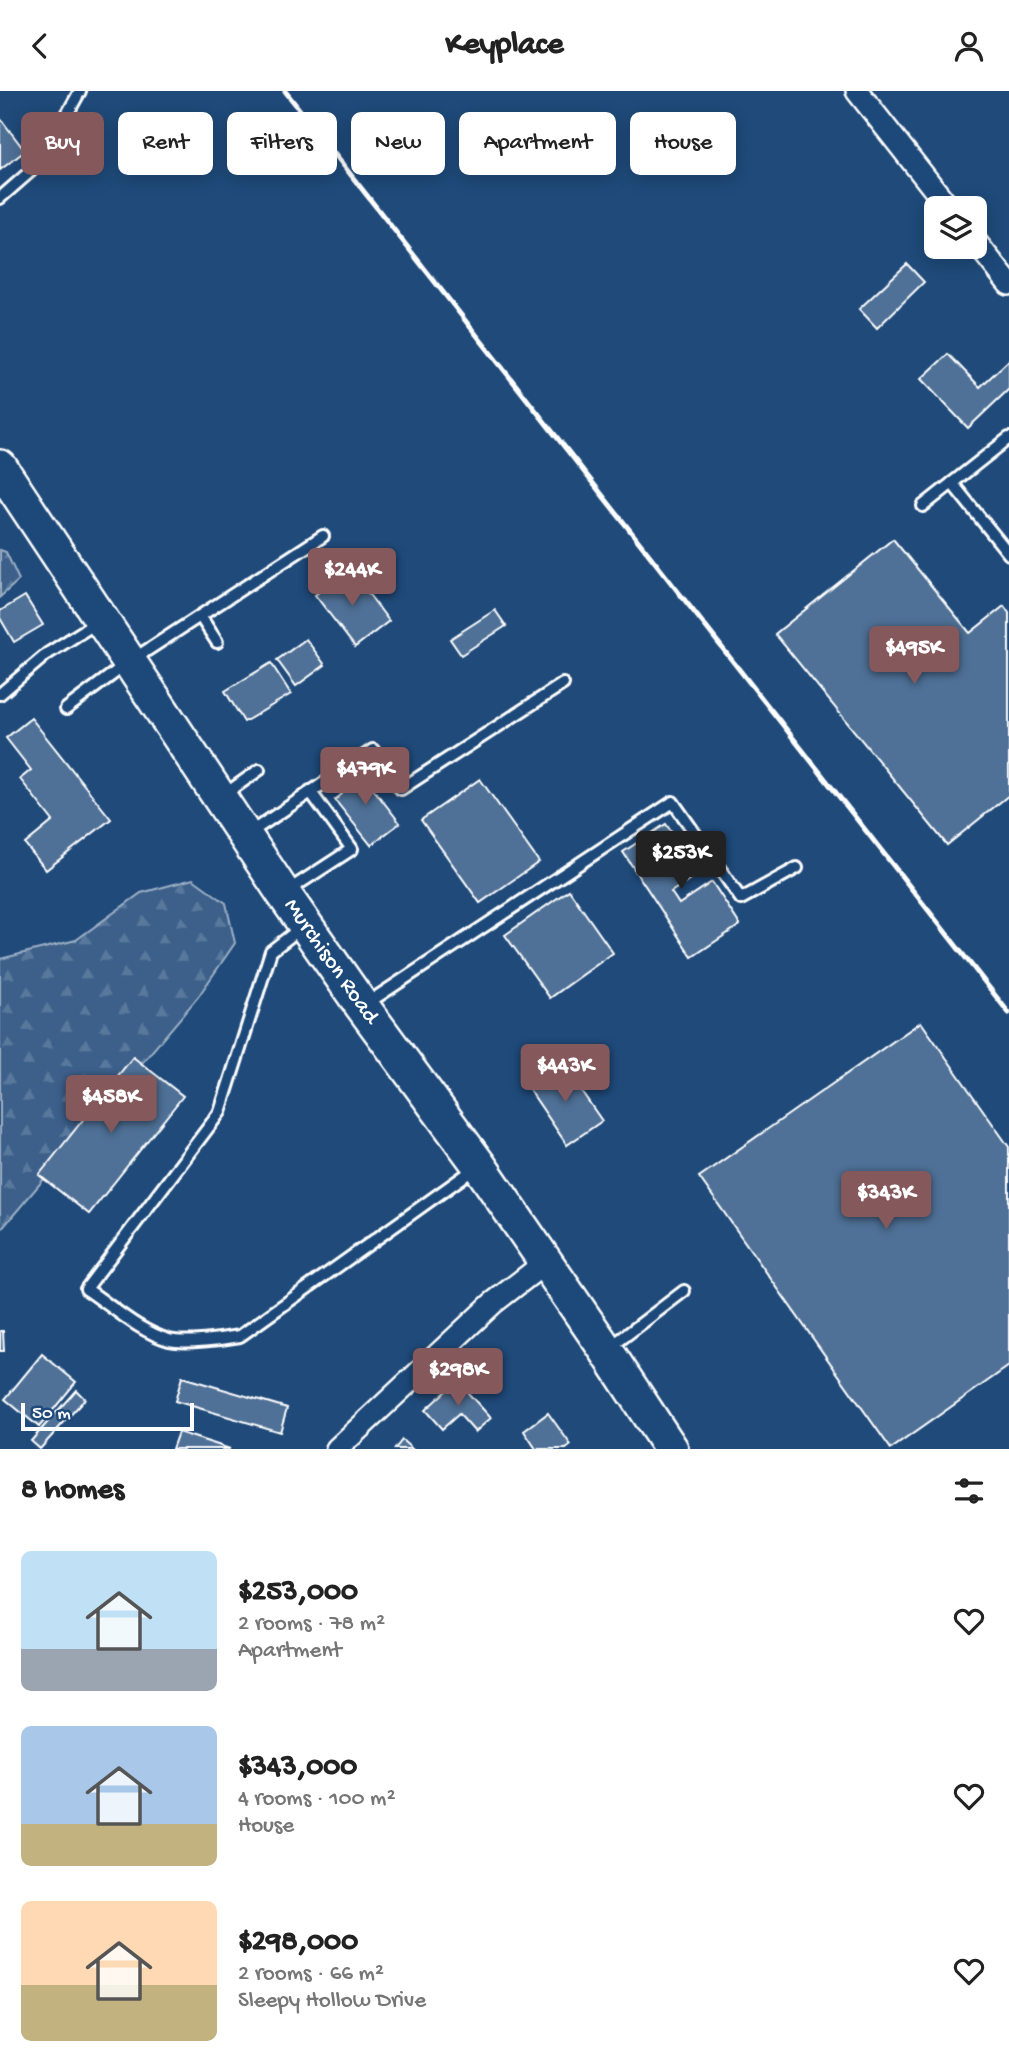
<!DOCTYPE html>
<meta charset="utf-8">
<style>
body{margin:0;font-family:"Gochi Hand",sans-serif;background:#f2f2f2;color:#222;height:100vh;display:flex;flex-direction:column;font-size:26px;white-space:nowrap}
*{box-sizing:border-box;margin:0}
p{font-size:23px;color:#767676}
.icon{flex:none;width:38px;height:38px;fill:none;stroke:currentColor;stroke-width:2;stroke-linecap:round;stroke-linejoin:round}
.map{position:relative;height:1358px;overflow:hidden}
.details{display:flex;flex-direction:column;background:#fff;flex:1}
.details>*{flex:none}
.guide{position:absolute;left:21px;top:21px;width:968px;height:63px;display:flex;gap:14px}
.fabs{position:absolute;left:924px;top:105px;display:grid;gap:14px}
.fabs a{display:grid;place-items:center;width:63px;height:63px;border-radius:10px;background:#fff;box-shadow:0 4px 18px #0003;font-size:35px}
.scale{position:absolute;left:21px;bottom:18px;width:173px;box-sizing:border-box;padding-left:7px;border:4px solid #fff;border-top:0;font-size:19px;line-height:24px;white-space:nowrap;color:#fff;-webkit-text-stroke:5px #1f4a7a;paint-order:stroke}
.price{position:absolute;translate:-50% -60px;padding:0 16px;border-radius:7px;background:#85585c;color:#fff;font-size:23px;line-height:46px;filter:drop-shadow(0 2px 4px #0008)}
.price::after{content:'';position:absolute;left:50%;top:42px;width:21px;height:16px;margin-left:-10px;background:inherit;clip-path:polygon(0 0,100% 0,50% 100%)}
.price.current{background:#222;color:#fff}
ul{padding:0;list-style:none}
li{display:flex;align-items:center;gap:21px;height:175px;padding:0 21px}
li span{display:grid;place-items:center;flex:none;width:196px;height:140px;border-radius:10px;color:#555}
li>.icon{margin-inline-start:auto}
span .icon{width:84px;height:84px;fill:#fffc;stroke-width:1}
li b{font-size:30px}
h2{display:flex;justify-content:space-between;align-items:center;height:84px;padding:0 21px;font-size:30px}
.chip{padding:0 24px;border-radius:10px;background:#fff;box-shadow:0 4px 18px #0003;font-size:24px;line-height:63px}
.chip.current{background:#85585c;color:#fff}
header{display:flex;justify-content:space-between;align-items:center;height:91px;padding:0 21px;background:#fff;font-size:32px;font-weight:700}
.map>svg:first-child{display:block}
</style>
<header><svg class="icon" aria-label="back" viewBox="0 0 24 24"><path d="M15 5l-7 7 7 7"/></svg>Keyplace<svg class="icon" aria-label="person" viewBox="0 0 24 24"><circle cx="12" cy="8" r="4"/><path d="M4 21q1-7 8-7t8 7"/></svg></header>
<div class="map">
<svg width="1009" height="1358" viewBox="0 0 1009 1358">
<defs>
<pattern id="forest-firs" width="22" height="20" patternUnits="userSpaceOnUse" patternTransform="scale(1.75)"><rect width="22" height="20" fill="#3c618b"/><path d="M5 1l3.5 6h-7zM16 11l3.5 6h-7z" fill="#59799c"/></pattern>
</defs>
<rect width="100%" height="100%" fill="#1f4a7a"/>
<filter id="ink" filterUnits="userSpaceOnUse"><feTurbulence type="fractalNoise" baseFrequency=".0143" numOctaves="2"/><feDisplacementMap in="SourceGraphic" scale="14" xChannelSelector="R" yChannelSelector="G"/><feConvolveMatrix kernelMatrix="1 2 1 2 8 2 1 2 1" color-interpolation-filters="sRGB"/></filter>
<g filter="url(#ink)">
<g fill="url(#forest-firs)" stroke="#9eb0c5" stroke-width="2">
<path d="M0,459l6,2 13,28 -19,17z"/>
<path d="M193,788l33,24 9,40 -37,54 -198,234v-272l76,-19 65,-47z"/>
</g>
<g fill="#507197" stroke="#fff" stroke-width="2">
<path d="M0,27l25,33 -25,19z"/>
<path d="M907,173l17,18 -47,46 -18,-19z"/>
<path d="M948,263l32,33 29,-27v29l-41,39 -47,-49z"/>
<path d="M893,448l77,94 34,-27 5,7v182l-62,50 -172,-211z"/>
<path d="M349,477l40,53 -34,26 -40,-52z"/>
<path d="M25,505l18,29 -29,17 -14,-24v-7z"/>
<path d="M495,519l11,16 -45,29 -11,-16z"/>
<path d="M306,548l19,26 -29,21 -19,-26z"/>
<path d="M271,572l20,31 -47,28 -19,-31z"/>
<path d="M31,627l80,101 -65,51 -21,-26 28,-23 -33,-42 11,-9 -25,-32z"/>
<path d="M356,676l44,56 -29,22 -36,-45 7,-6 -8,-10z"/>
<path d="M480,688l59,83 -59,41 -59,-83z"/>
<path d="M666,733l33,49 -28,19 8,12 33,-22 28,43 -48,32 -69,-105z"/>
<path d="M569,799l44,63 -63,45 -45,-63z"/>
<path d="M921,931l88,125v219l-118,83 -192,-272z"/>
<path d="M133,966l50,39 -94,118 -50,-39z"/>
<path d="M562,972l40,58 -35,24 -40,-59z"/>
<path d="M0,1240h3l1,20h-4z"/>
<path d="M42,1263l34,28 -37,45 -34,-28z"/>
<path d="M182,1286l105,31 -7,24 -105,-31z"/>
<path d="M457,1290l34,37 -16,14 -16,-18 -17,15 -17,-19z"/>
<path d="M76,1299l9,9 -45,50 -9,-8z"/>
<path d="M548,1322l23,32 -5,4h-30l-12,-18z"/>
<path d="M178,1341l52,17h-58z"/>
<path d="M402,1349l10,9h-17z"/>
</g>
<g fill="none" stroke-linecap="round" stroke-linejoin="round">
<g stroke="#fff" stroke-width="16">
<g id="lane">
<path d="M0,107l40,-35 40,-72"/>
<path d="M952,392l57,71"/>
<path d="M923,415l86,-68"/>
<path d="M200,525l17,26"/>
<path d="M0,603l47,-40 52,-33"/>
<path d="M66,618l63,-47 194,-126"/>
<path d="M221,706l38,-27"/>
<path d="M248,743l125,-84 28,39 162,-105"/>
<path d="M286,801l66,-43 -42,-58"/>
<path d="M302,836l-31,24 -51,161 -134,177c26,17 52,42 83,51 16,4 54,-1 71,-4l237,-169"/>
<path d="M366,913l307,-202 68,97 56,-31"/>
<path d="M608,1258l76,-58"/>
</g>
</g>
<g stroke="#fff" stroke-width="26">
<g id="street">
<path d="M857,0l92,117"/>
<path d="M975,150l34,43"/>
<path d="M337,1358l156,-146 53,-41"/>
</g>
</g>
<g stroke="#fff" stroke-width="38">
<g id="primary">
<path id="s1" d="M0,376l283,426 79,113 117,159 127,185 65,99"/>
</g>
</g>
<use href="#lane" stroke="#1f4a7a" stroke-width="10"/>
<use href="#street" stroke="#1f4a7a" stroke-width="21"/>
<use href="#primary" stroke="#1f4a7a" stroke-width="33"/>
<path stroke="#fff" stroke-width="5" d="M285,0l724,922"/>
</g>
</g>
<g text-anchor="middle" dominant-baseline="central" stroke-width="5" stroke-linejoin="round" paint-order="stroke">
<g font-size="23" fill="#fff" stroke="#1f4a7a">
<text stroke="none"><textPath href="#s1" startOffset="595">Murchison Road</textPath></text>
</g>
</g>
</svg>
<div class="fabs">
<a><svg class="icon" aria-label="layers" viewBox="0 0 24 24"><path d="M12 4l9 5-9 5-9-5zM3 14l9 5 9-5"/></svg></a>
</div>
<div class="scale">50 m</div>
<b class="price" style="left:352px;top:517px">$244K</b>
<b class="price" style="left:914px;top:595px">$495K</b>
<b class="price" style="left:365px;top:716px">$479K</b>
<b class="price current" style="left:681px;top:800px">$253K</b>
<b class="price" style="left:565px;top:1013px">$443K</b>
<b class="price" style="left:111px;top:1044px">$458K</b>
<b class="price" style="left:886px;top:1140px">$343K</b>
<b class="price" style="left:458px;top:1317px">$298K</b>
<div class="guide">
<a class="chip current">Buy</a>
<a class="chip">Rent</a>
<a class="chip">Filters</a>
<a class="chip">New</a>
<a class="chip">Apartment</a>
<a class="chip">House</a>
</div>
</div>
<section class="details">
<h2>8 homes<svg class="icon" aria-label="filters" viewBox="0 0 24 24"><path d="M4 7h16M4 17h16"/><circle cx="9" cy="7" r="2"/><circle cx="15" cy="17" r="2"/></svg></h2>
<ul>
<li><span style="background:linear-gradient(#bfe0f5 70%,#9aa5b1 0)"><svg class="icon" aria-label="home" viewBox="0 0 24 24"><path d="M3 11l9-7 9 7M6 9v11h12V9"/></svg></span><div><b>$253,000</b><p>2 rooms · 78 m²</p><p>Apartment</p></div><svg class="icon" aria-label="heart" viewBox="0 0 24 24"><path d="M12 20l-8-8c-3-5 5-10 8-4 3-6 11-1 8 4z"/></svg></li>
<li><span style="background:linear-gradient(#a9c7e8 70%,#c2b280 0)"><svg class="icon" aria-label="home" viewBox="0 0 24 24"><path d="M3 11l9-7 9 7M6 9v11h12V9"/></svg></span><div><b>$343,000</b><p>4 rooms · 100 m²</p><p>House</p></div><svg class="icon" aria-label="heart" viewBox="0 0 24 24"><path d="M12 20l-8-8c-3-5 5-10 8-4 3-6 11-1 8 4z"/></svg></li>
<li><span style="background:linear-gradient(#ffd9b3 60%,#c2b280 0)"><svg class="icon" aria-label="home" viewBox="0 0 24 24"><path d="M3 11l9-7 9 7M6 9v11h12V9"/></svg></span><div><b>$298,000</b><p>2 rooms · 66 m²</p><p>Sleepy Hollow Drive</p></div><svg class="icon" aria-label="heart" viewBox="0 0 24 24"><path d="M12 20l-8-8c-3-5 5-10 8-4 3-6 11-1 8 4z"/></svg></li>
</ul>
</section>
